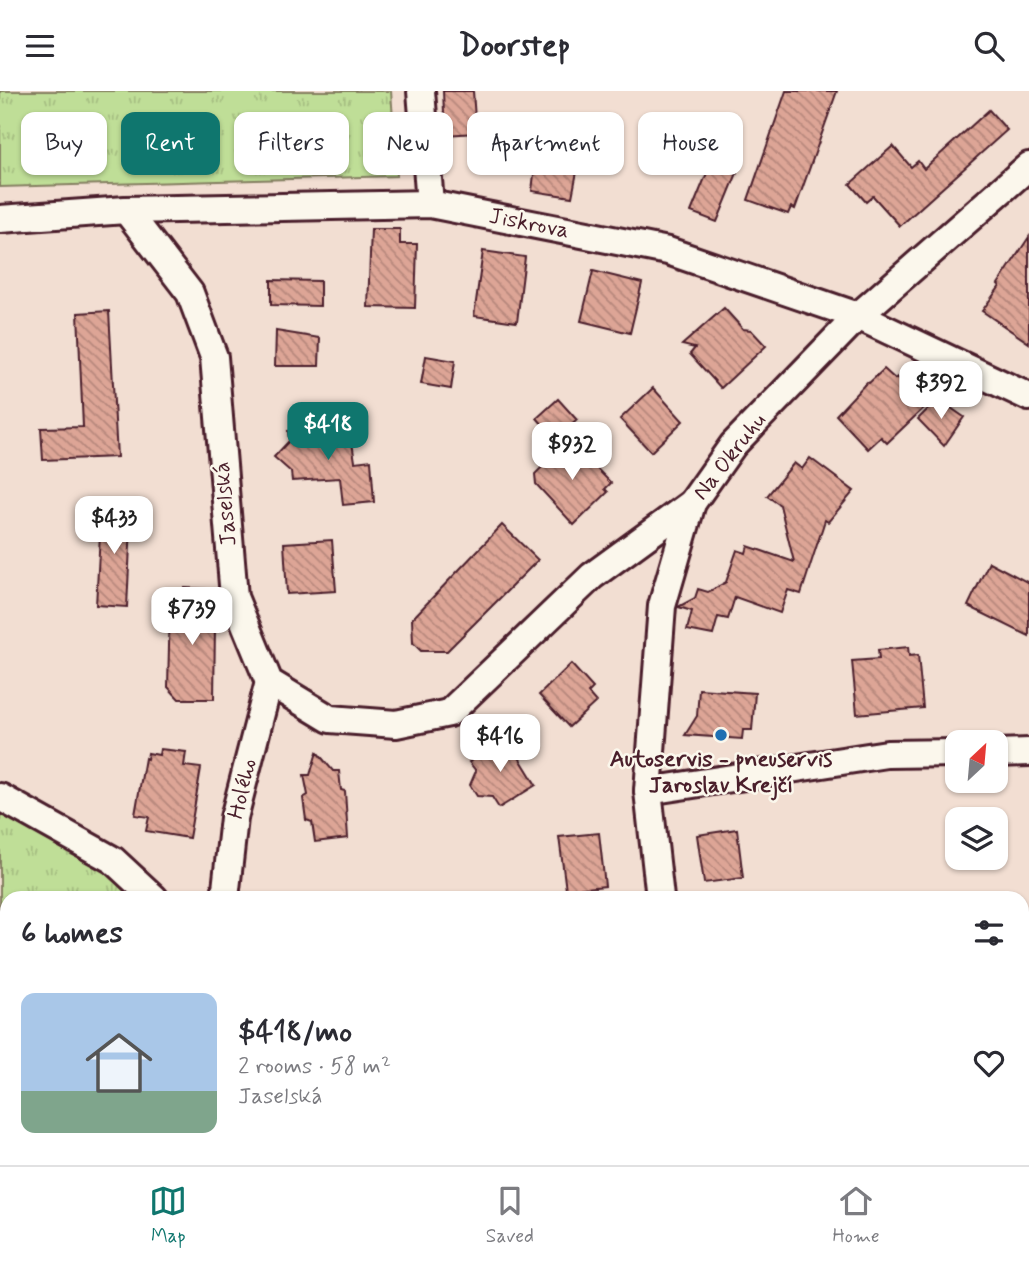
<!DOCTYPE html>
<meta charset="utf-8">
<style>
body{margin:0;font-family:Mynerve,sans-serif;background:#f7f7f7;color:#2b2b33;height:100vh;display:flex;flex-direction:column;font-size:26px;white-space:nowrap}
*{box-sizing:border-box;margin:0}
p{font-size:23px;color:#7c7c81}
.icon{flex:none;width:38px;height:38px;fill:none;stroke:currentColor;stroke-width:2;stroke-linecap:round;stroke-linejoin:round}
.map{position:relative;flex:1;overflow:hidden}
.details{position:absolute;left:0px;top:800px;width:1029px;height:275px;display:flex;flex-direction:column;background:#fff;border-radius:21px 21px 0 0;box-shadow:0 2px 5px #0004}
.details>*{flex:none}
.hud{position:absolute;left:21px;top:21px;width:987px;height:63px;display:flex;gap:14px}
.needle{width:46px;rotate:26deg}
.fabs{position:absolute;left:945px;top:639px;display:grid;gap:14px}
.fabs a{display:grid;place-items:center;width:63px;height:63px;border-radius:14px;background:#fff;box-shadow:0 2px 5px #0004;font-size:35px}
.price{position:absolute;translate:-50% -60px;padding:0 16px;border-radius:14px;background:#fff;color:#222;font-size:23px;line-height:46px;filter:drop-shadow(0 2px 4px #0008)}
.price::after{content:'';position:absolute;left:50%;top:42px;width:21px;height:16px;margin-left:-10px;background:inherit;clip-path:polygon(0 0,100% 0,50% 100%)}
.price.active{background:#0f766e;color:#fff}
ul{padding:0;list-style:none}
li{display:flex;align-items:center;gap:21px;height:175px;padding:0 21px}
li span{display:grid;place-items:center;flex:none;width:196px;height:140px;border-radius:14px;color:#555}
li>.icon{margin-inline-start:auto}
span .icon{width:84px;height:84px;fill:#fffc;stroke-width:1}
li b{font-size:30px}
h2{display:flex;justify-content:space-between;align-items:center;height:84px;padding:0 21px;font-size:30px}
.chip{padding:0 24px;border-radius:14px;background:#fff;box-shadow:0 2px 5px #0004;font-size:24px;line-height:63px}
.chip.active{background:#0f766e;color:#fff}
header{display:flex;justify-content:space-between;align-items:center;height:91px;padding:0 21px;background:#fff;font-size:32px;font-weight:800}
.dock{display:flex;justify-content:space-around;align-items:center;height:98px;border-top:2px solid #e1e1e2;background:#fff;font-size:19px;color:#7c7c81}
.dock a{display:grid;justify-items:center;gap:4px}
.dock .active{color:#0f766e}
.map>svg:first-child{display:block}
</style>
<header><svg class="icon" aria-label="menu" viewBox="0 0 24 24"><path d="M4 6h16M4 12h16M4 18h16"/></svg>Doorstep<svg class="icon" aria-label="search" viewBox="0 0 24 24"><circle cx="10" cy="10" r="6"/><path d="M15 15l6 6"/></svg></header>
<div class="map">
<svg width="1029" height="1074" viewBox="0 0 1029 1074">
<defs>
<pattern id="park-tufts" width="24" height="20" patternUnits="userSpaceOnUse" patternTransform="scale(1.75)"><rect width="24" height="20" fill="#bfde97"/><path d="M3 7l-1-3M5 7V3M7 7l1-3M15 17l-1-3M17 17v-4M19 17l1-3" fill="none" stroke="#a6be82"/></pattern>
<pattern id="building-back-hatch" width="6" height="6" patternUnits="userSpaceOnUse" patternTransform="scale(1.75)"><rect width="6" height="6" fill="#dda596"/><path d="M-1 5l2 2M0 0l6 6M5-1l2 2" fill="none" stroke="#b5867b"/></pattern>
</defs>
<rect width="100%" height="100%" fill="#f2ded2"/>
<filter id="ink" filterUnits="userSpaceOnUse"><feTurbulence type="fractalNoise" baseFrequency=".0143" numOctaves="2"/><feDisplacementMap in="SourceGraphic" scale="14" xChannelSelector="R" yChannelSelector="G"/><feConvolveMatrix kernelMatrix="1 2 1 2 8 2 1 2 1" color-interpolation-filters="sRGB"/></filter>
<g filter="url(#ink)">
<g fill="url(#park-tufts)" stroke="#847e61" stroke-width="2">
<path d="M0,0h391l6,85 -397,11z"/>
<path d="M0,723l97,45 34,39h-124v261h236l3,6h-246z"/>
</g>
<g fill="url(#building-back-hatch)" stroke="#4a1f2b" stroke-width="2">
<path d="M443,0h30l3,42 -31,2z"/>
<path d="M786,0h51l-42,118 -4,-2 -3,7 -40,-14z"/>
<path d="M989,19l18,20 -107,96 -27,-30 -7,6 -16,-18 43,-38 18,21 7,-6 6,8z"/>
<path d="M540,33l45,7 -13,66 -40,-6z"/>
<path d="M711,72l26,10 -20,49 -26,-10z"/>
<path d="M371,138h29v15h17l-2,64 -47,-1z"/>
<path d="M1029,146v106l-47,-32 18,-25 -2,-2z"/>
<path d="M483,160l42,6 -8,65 -43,-6z"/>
<path d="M593,180l49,12 -12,50 -49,-12z"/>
<path d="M271,189l49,1v25l-49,-1z"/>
<path d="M724,217l19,21 8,1 15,16 -45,42 -31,-34 5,-6 -13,-3z"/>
<path d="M109,220l8,146 -74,3 -2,-32 42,-1 -5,-114z"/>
<path d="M276,240l44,7 -1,28h-44z"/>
<path d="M426,265l29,5 -4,28 -30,-5z"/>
<path d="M884,278l11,10 2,-2 29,29 -39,37 -6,-6 -13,12 -32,-34 31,-33 2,1z"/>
<path d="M653,297l30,33 -32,31 -31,-33z"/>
<path d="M558,308l19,21 -21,20 -19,-22z"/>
<path d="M938,308l26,18 -20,29 -26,-27z"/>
<path d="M346,336l1,15h5l3,20 16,-2 3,42 -31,3 -3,-27 -48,3 -1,-9 -17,-15 15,-16 -1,-10z"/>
<path d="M569,349l42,43 -6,6 3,3 -34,33 -38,-41 -1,-10z"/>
<path d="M810,367l44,33 -26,31 -3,-2 -24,74 -13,-4 -8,23 -45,-16 -7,22 -10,-2 -5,18 -26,-5 5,-19 -14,-4 17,-9 3,-9 10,3 18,-10 11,-32 9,3 2,-7 46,16 -14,-57 -13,-9 27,-33 8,6z"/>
<path d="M106,411l26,2 -5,103 -31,-2 5,-88 4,1z"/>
<path d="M502,434l36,35 -91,91h-26l-8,-8 -1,-24z"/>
<path d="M332,449l4,51 -49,3 -3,-51z"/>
<path d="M989,471l40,21v53l-61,-30z"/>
<path d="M184,497l23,1 8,37 -1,73h-35l-11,-12 2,-82h14z"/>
<path d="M908,556l1,9 9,-1 5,53 -66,6 -5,-53 27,-2 -1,-9z"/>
<path d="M571,573l22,24 -5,5 8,9 -27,25 -30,-32z"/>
<path d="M699,598l56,4 -3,37h-9l-1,9 -57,-4 12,-19z"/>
<path d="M506,645l30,49 -37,23 -7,-11 -15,-1 -7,-11 6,-14 -7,-9z"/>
<path d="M160,658l26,3 -2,14 17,2 -12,70 -43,-7 3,-14 -14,-2 10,-57 2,1 1,-6 11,2z"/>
<path d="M317,661l16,19h6l2,19 4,1 3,47 -33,4 -3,-20 -6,-2 -3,-22 5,-3 -4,-20h6z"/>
<path d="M737,738l6,49 -39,5 -7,-48z"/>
<path d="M599,742l6,53 -39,4 -7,-53z"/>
</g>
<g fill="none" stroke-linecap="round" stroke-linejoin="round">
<g stroke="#4a1f2b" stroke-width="32">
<g id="minor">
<path d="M421,0l9,113"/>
<path d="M126,119l64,83 24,64 20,240 35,85 61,37 66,5 53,-11 143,-137 100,-73"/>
<path d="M0,128l126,-9 304,-6 238,47 190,65 171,81"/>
<path d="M996,662l33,-1"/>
<path d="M648,700l239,-37 70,-1"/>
<path d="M0,706l113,63 41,38"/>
<path d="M225,807l9,-80 35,-136"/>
<path d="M660,807l-12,-107 14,-185 30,-103 41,-58 125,-129 171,-150"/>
<path d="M266,1068l3,6"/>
<path d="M763,1068l4,6"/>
</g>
</g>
<use href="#minor" stroke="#fbf7ec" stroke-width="26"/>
</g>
</g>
<circle fill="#1f6fb2" stroke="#fbf7ec" stroke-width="2.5" cx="721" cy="644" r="7"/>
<g text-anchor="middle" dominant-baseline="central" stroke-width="5" stroke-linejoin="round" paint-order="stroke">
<g font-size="23" fill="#4a1f2b" stroke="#fbf7ec">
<text transform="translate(529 133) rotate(11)">Jiskrova</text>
<text transform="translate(730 366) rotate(-52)">Na Okruhu</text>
<text transform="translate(226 413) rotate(-95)">Jaselská</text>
<text transform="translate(243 698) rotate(-77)">Holého</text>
</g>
<g font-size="23" font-weight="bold" fill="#4a1f2b" stroke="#fbf7ec">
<text x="721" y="669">Autoservis - pneuservis<tspan x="721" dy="26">Jaroslav Krejčí</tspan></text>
</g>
</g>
</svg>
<div class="fabs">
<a><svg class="needle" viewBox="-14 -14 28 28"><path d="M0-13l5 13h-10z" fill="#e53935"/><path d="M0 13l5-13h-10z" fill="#7c7c81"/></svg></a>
<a><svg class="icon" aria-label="layers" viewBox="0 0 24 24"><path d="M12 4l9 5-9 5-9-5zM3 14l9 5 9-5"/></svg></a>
</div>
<b class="price" style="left:941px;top:330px">$392</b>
<b class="price active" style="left:328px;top:371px">$418</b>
<b class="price" style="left:572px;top:391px">$932</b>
<b class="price" style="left:114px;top:465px">$433</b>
<b class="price" style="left:192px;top:556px">$739</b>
<b class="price" style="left:500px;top:683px">$416</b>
<div class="hud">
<a class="chip">Buy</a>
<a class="chip active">Rent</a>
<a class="chip">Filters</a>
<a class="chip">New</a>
<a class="chip">Apartment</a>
<a class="chip">House</a>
</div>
<section class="details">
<h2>6 homes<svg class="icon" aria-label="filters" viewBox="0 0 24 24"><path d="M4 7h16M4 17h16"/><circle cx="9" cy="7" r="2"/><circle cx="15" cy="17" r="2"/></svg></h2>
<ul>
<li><span style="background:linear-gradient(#a9c7e8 70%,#7fa58c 0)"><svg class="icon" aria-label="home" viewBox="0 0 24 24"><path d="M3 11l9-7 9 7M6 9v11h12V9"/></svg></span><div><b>$418/mo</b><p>2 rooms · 58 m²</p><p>Jaselská</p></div><svg class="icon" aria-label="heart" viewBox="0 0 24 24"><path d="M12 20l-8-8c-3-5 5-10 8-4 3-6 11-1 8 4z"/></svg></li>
</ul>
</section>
</div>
<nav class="dock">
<a class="active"><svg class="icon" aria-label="map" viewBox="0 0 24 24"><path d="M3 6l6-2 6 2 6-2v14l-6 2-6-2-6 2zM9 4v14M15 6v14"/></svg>Map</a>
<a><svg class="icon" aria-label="saved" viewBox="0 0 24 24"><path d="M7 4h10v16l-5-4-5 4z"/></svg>Saved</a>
<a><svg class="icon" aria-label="home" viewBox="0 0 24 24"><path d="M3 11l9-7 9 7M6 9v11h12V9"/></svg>Home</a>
</nav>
